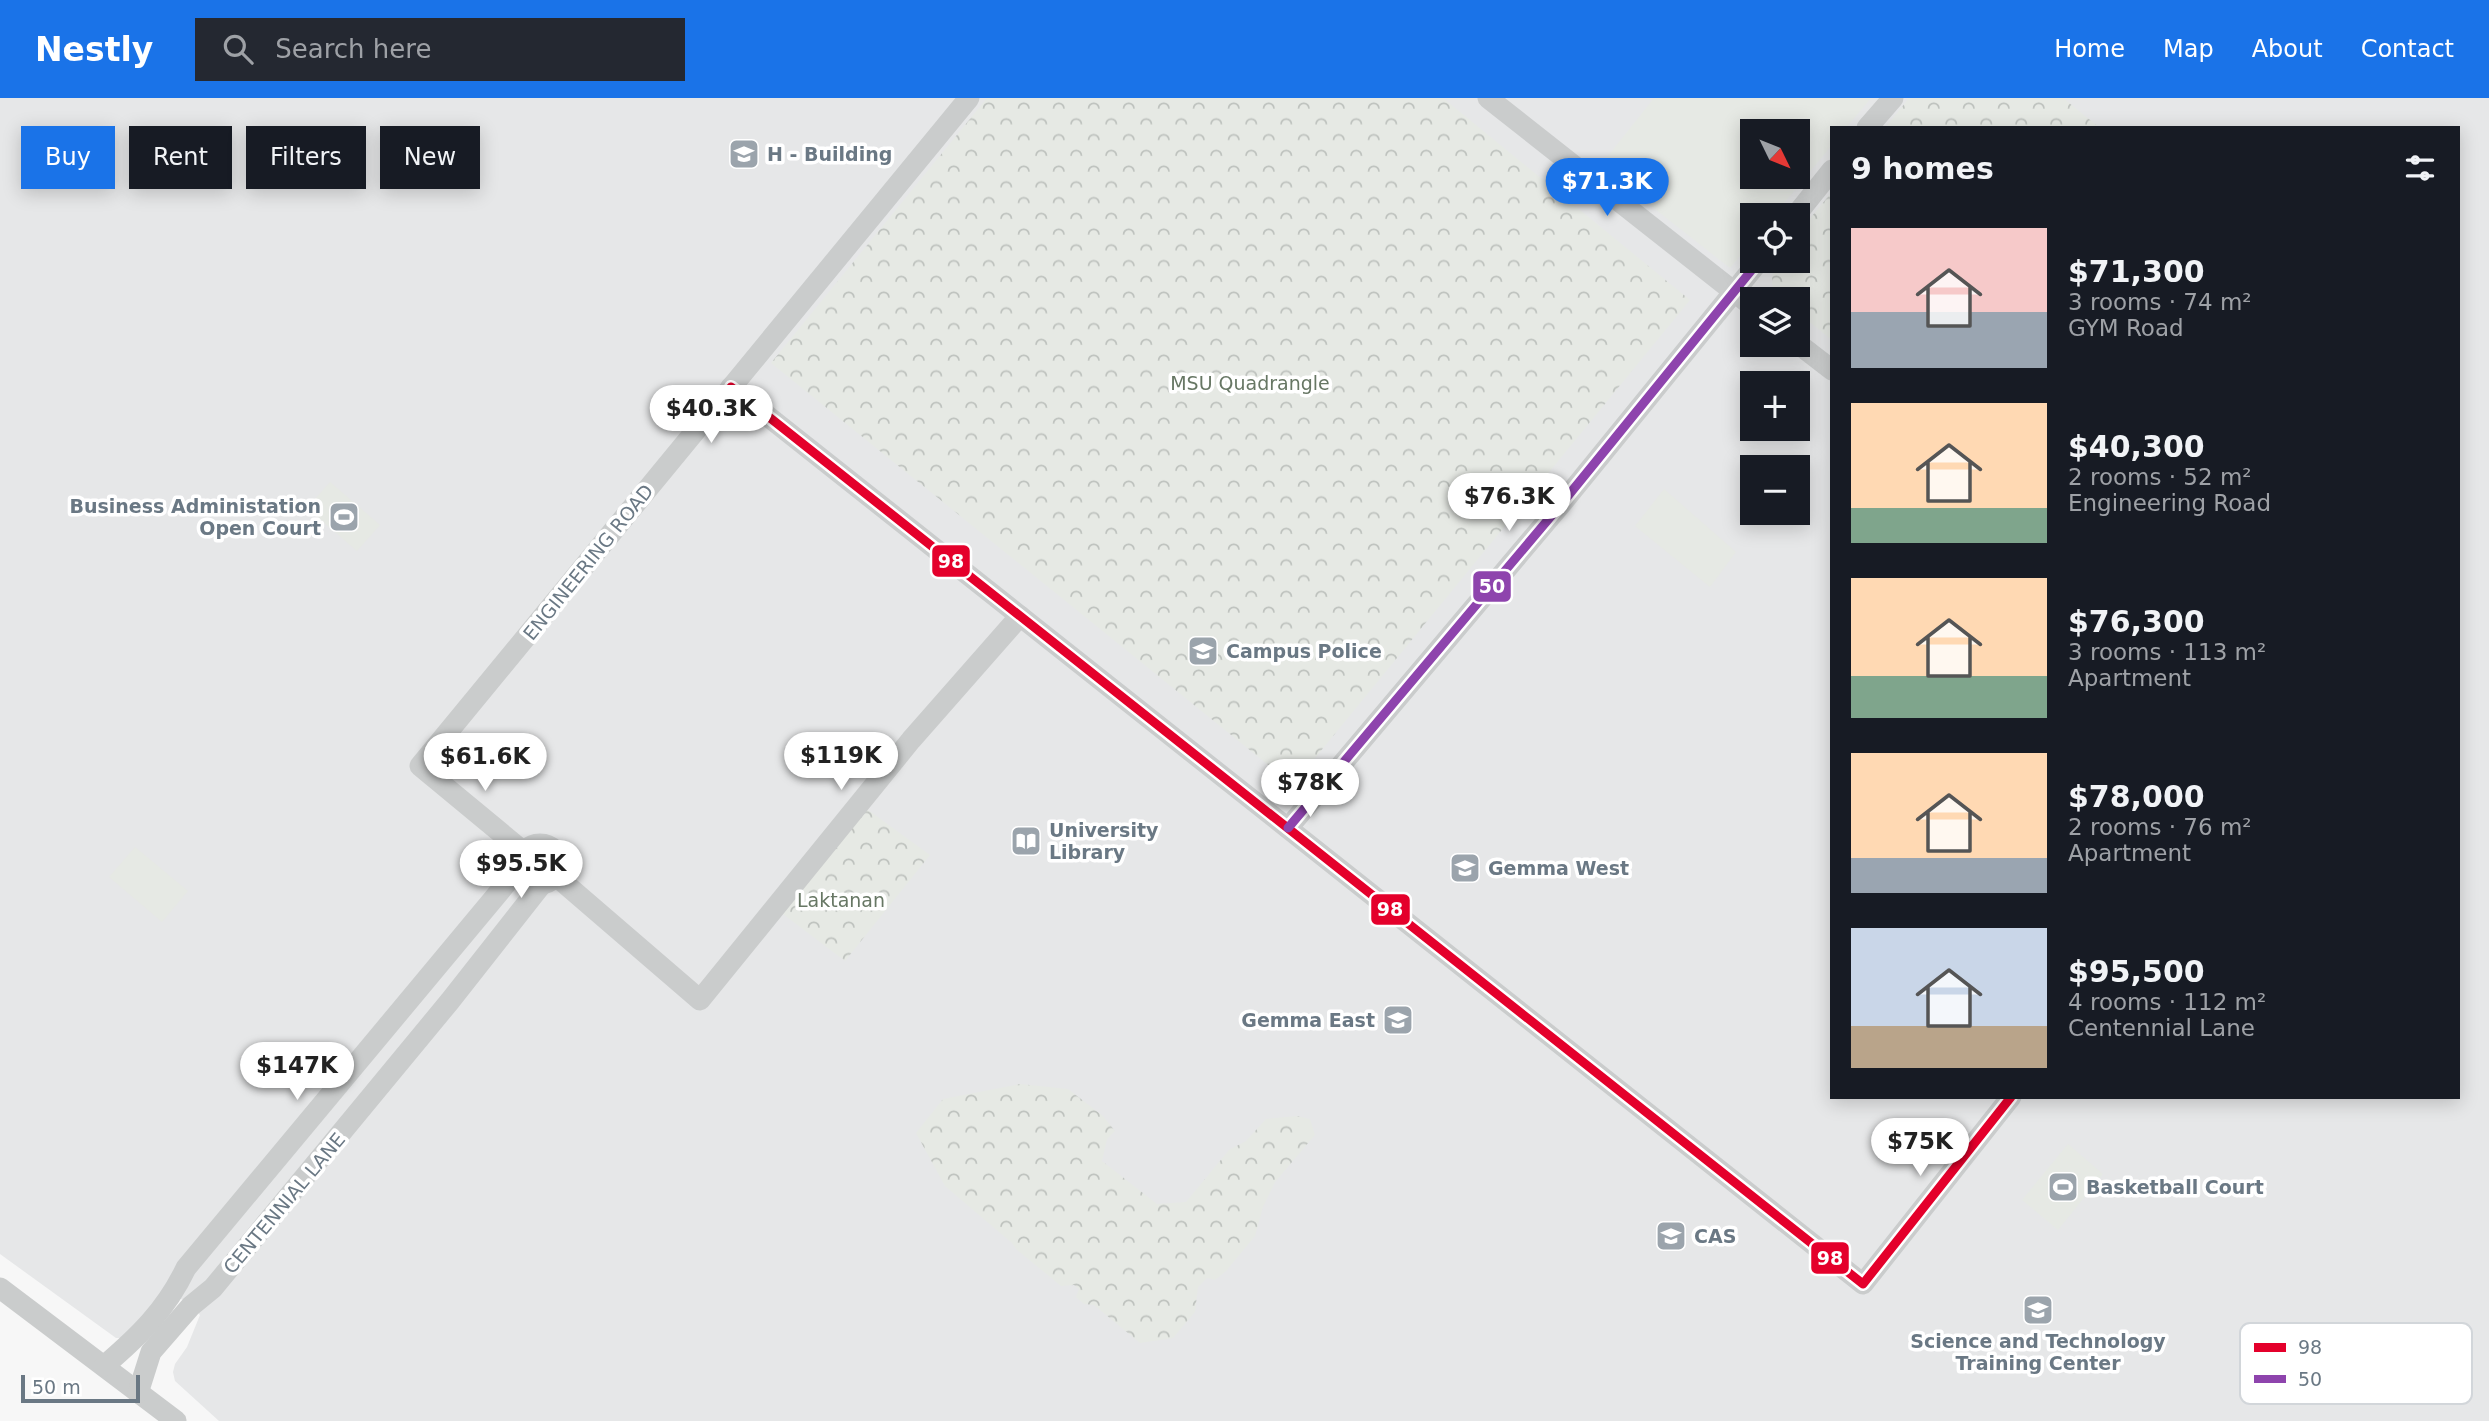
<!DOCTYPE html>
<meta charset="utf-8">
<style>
body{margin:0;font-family:"DejaVu Sans",sans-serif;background:#242831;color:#f1f3f6;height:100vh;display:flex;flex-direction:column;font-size:26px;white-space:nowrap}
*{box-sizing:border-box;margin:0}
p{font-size:23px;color:#9ea1a6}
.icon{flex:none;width:38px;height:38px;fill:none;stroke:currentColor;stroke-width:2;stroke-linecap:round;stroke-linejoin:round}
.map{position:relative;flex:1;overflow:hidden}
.drawer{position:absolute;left:1830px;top:28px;width:630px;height:973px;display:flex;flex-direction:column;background:#171b24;border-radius:0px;box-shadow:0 4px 18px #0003}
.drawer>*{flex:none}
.top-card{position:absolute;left:21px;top:28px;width:665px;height:63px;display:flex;gap:14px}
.needle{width:46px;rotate:133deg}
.fabs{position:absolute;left:1740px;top:21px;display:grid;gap:14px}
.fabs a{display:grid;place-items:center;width:70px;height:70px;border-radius:0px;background:#171b24;box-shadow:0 4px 18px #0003;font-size:35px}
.scale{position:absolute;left:21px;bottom:18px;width:119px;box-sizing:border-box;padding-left:7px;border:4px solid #6a7884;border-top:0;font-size:19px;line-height:24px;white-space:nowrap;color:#6a7884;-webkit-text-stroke:5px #fff;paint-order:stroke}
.price{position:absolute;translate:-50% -60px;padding:0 16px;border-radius:24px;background:#fff;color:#222;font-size:23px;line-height:46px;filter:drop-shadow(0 2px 4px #0008)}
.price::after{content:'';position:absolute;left:50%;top:42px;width:21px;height:16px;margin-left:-10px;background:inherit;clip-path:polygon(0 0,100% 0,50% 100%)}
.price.current{background:#1a73e8;color:#fff}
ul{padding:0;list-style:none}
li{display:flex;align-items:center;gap:21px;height:175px;padding:0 21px}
li span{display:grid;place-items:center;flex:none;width:196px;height:140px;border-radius:0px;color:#555}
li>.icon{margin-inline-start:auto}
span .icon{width:84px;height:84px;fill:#fffc;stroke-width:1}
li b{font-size:30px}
h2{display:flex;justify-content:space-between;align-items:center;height:84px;padding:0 21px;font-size:30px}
.pill{padding:0 24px;border-radius:0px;background:#171b24;box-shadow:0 4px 18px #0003;font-size:24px;line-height:63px}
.pill.current{background:#1a73e8;color:#fff}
header{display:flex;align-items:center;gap:42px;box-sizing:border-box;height:98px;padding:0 35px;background:#1a73e8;color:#fff}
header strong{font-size:33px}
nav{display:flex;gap:38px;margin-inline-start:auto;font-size:24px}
.search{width:490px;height:63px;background:#242831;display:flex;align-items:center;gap:18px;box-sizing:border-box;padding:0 24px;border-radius:0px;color:#9ea1a6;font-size:26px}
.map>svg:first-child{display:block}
</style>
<header>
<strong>Nestly</strong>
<div class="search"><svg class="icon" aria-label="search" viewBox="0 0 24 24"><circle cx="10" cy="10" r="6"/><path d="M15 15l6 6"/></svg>Search here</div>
<nav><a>Home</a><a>Map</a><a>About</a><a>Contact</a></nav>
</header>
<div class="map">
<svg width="2489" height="1323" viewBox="0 0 2489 1323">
<defs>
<pattern id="forest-crowns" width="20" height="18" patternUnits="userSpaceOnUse" patternTransform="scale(1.75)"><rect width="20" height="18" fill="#e6e9e4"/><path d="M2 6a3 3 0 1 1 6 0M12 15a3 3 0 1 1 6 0" fill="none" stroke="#bec2be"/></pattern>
</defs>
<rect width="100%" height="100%" fill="#f7f7f7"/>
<path fill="#e6e7e8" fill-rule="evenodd" d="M0,0h2489v1323h-2270l-44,-40 -2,-9 2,-8 12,-17 13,-32 -9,-9 -17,-12 -51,44h-7l-116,-84zM1832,30h627v969h-627zM1752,33h45v46h-45zM1752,117h45v46h-45zM1752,201h45v46h-45zM1752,285h45v46h-45zM1752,369h45v46h-45z"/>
<g fill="#e6e9e4" fill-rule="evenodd">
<path d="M1654,0h217l-25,30h-14v17l-58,70h-22v27l-22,26 -130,-102zM1797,33v46h-45v-46z"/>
<path d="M330,384l50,43 -23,26 -50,-43z"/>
<path d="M1664,391l72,63 -26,35 -75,-61z"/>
<path d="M135,749l53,44 -26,31 -53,-45z"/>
<path d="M2068,1046l35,30 -45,56 -36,-30z"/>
</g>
<g fill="url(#forest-crowns)">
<path d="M987,0h456l247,202 -397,485 -522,-422z"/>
<path d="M1909,0h154l37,30h-215z"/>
<path d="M1832,94v148l-35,-28v-13c-5,0 -13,1 -17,-1 -12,-6 -8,-28 -3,-37h20v-27z"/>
<path d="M864,709l66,48 -85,106 -66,-50z"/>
<path d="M1020,986l48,5 35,27 12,15 -8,8 -5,22 55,43 29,-2 43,-52 17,-9 20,-22 31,-3 13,3 5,16 -40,47 -12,25 -8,29 -29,35 -11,9 -8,-2 -9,9 -3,25 -22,26 -33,5 -46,-38 -10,-1 -8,-7 3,-8 -5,-4 -13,1 -45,-37 -4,-6 -67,-57 -29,-53 27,-34z"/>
</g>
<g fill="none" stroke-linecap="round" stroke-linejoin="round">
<g stroke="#cacccc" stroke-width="21">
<path d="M1488,0l264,208"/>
<path d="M1867,30l26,-30"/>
<path d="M1796,117l36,-45"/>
<path d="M1797,245l35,27"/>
<path d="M731,289l1132,897 148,-187"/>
<path d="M1288,730l275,-326 196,-241"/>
<circle cx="540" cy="766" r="20"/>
<path d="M524,754l-104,-86 549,-668"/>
<path d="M556,778l144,124 211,-260 109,-124"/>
<path d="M0,1190l176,133"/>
<path d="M104,1268c35,-30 62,-56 82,-98l334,-401"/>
<path d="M138,1295l13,-41 40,-46 22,-18 237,-287 92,-117"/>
</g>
<g stroke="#fff" stroke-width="14">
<path id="bus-1" d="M731,289l1132,897 148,-187"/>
</g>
<g stroke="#fff" stroke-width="14">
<path id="bus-2" d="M1288,730l275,-326 196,-241"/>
</g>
<use href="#bus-1" stroke="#e4002b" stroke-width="9"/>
<use href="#bus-2" stroke="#8e44ad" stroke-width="9"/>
</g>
<defs>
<g id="university-square" transform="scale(1.575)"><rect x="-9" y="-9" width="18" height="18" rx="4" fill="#9ba4ac" stroke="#fff"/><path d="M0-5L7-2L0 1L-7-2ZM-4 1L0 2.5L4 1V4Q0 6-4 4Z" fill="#fff"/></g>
<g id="stadium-square" transform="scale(1.575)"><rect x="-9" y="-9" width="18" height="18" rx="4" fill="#9ba4ac" stroke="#fff"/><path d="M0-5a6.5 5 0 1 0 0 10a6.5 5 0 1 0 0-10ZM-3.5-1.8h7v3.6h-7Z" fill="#fff"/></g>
<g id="library-square" transform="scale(1.575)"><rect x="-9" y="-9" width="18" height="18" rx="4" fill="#9ba4ac" stroke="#fff"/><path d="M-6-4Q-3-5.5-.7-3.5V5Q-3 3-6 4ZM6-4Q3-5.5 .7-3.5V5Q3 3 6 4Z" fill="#fff"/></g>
</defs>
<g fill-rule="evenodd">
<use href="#university-square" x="744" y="56"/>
<use href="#stadium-square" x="344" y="419"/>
<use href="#university-square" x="1203" y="553"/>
<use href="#library-square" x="1026" y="743"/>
<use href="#university-square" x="1465" y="770"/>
<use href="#university-square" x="1398" y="922"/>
<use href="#stadium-square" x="2063" y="1089"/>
<use href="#university-square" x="1671" y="1138"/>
<use href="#university-square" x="2038" y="1212"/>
</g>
<g text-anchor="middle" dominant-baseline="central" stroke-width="7" stroke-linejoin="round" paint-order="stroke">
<g font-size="19" font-weight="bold" fill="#6a7884" stroke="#fff" text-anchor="start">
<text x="767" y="56">H - Building</text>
<text x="321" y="408" text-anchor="end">Business Administation<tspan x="321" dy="22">Open Court</tspan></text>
<text x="1226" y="553">Campus Police</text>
<text x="1049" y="732">University<tspan x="1049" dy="22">Library</tspan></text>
<text x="1488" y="770">Gemma West</text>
<text x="1375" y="922" text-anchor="end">Gemma East</text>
<text x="2086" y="1089">Basketball Court</text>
<text x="1694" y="1138">CAS</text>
<text x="2038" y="1243" text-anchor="middle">Science and Technology<tspan x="2038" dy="22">Training Center</tspan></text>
</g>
<g font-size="19" fill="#677764" stroke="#fff">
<text x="1250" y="285">MSU Quadrangle</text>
<text x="841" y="802">Laktanan</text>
</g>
<g font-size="19" fill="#6a7884" stroke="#fff">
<text transform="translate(588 464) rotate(-51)">ENGINEERING ROAD</text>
<text transform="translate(284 1105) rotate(-50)">CENTENNIAL LANE</text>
</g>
</g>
<rect x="2240" y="1225" width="232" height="81" rx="10" fill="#fff" stroke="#d2d6da" stroke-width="2"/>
<rect x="2254" y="1245" width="32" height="9" fill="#e4002b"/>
<rect x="2254" y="1277" width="32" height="8" fill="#8e44ad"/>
<g font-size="19" fill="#6a7884">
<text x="2298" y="1256">98</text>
<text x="2298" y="1288">50</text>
</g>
<g stroke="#fff" stroke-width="2.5">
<rect x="931" y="446" width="40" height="34" rx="7" fill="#e4002b"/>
<rect x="1472" y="472" width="40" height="33" rx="7" fill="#8e44ad"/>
<rect x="1370" y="795" width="41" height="33" rx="7" fill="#e4002b"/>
<rect x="1810" y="1143" width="40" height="34" rx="7" fill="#e4002b"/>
</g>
<g font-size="19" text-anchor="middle" font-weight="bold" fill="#fff">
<text x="951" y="470">98</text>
<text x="1492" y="495">50</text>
<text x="1390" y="818">98</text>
<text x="1830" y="1167">98</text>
</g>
</svg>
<div class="fabs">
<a><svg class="needle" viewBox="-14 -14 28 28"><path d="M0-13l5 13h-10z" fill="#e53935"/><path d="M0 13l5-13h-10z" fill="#9ea1a6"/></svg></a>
<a><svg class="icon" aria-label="locate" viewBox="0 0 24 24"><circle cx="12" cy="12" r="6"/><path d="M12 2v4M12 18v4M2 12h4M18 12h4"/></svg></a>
<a><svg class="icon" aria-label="layers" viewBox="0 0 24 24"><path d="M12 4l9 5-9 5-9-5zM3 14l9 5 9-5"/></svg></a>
<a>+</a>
<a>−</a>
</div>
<div class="scale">50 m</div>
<b class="price current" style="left:1607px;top:120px">$71.3K</b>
<b class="price" style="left:711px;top:347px">$40.3K</b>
<b class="price" style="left:1509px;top:435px">$76.3K</b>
<b class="price" style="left:841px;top:694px">$119K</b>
<b class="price" style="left:485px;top:695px">$61.6K</b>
<b class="price" style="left:1310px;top:721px">$78K</b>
<b class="price" style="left:521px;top:802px">$95.5K</b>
<b class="price" style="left:297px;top:1004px">$147K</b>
<b class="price" style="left:1920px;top:1080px">$75K</b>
<div class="top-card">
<a class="pill current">Buy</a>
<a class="pill">Rent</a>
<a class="pill">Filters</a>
<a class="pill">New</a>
</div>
<section class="drawer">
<h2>9 homes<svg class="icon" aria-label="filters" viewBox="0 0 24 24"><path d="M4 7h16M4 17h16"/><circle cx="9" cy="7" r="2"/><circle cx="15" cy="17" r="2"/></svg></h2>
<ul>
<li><span style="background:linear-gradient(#f6c9c9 60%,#9aa5b1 0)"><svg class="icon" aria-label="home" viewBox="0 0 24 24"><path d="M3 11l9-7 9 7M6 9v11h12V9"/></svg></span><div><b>$71,300</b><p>3 rooms · 74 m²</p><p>GYM Road</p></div></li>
<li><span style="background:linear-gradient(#ffd9b3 75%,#7fa58c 0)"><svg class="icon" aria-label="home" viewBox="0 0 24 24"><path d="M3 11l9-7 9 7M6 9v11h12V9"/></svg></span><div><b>$40,300</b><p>2 rooms · 52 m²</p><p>Engineering Road</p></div></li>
<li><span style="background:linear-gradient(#ffd9b3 70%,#7fa58c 0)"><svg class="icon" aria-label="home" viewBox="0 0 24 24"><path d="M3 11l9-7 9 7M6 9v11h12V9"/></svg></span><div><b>$76,300</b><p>3 rooms · 113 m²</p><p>Apartment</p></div></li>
<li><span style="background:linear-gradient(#ffd9b3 75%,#9aa5b1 0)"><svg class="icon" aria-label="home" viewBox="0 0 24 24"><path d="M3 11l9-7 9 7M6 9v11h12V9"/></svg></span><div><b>$78,000</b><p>2 rooms · 76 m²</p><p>Apartment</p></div></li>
<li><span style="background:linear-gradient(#c9d6e8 70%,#b9a48a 0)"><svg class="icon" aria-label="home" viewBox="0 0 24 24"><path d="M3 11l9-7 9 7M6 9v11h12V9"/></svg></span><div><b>$95,500</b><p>4 rooms · 112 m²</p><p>Centennial Lane</p></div></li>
</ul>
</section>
</div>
